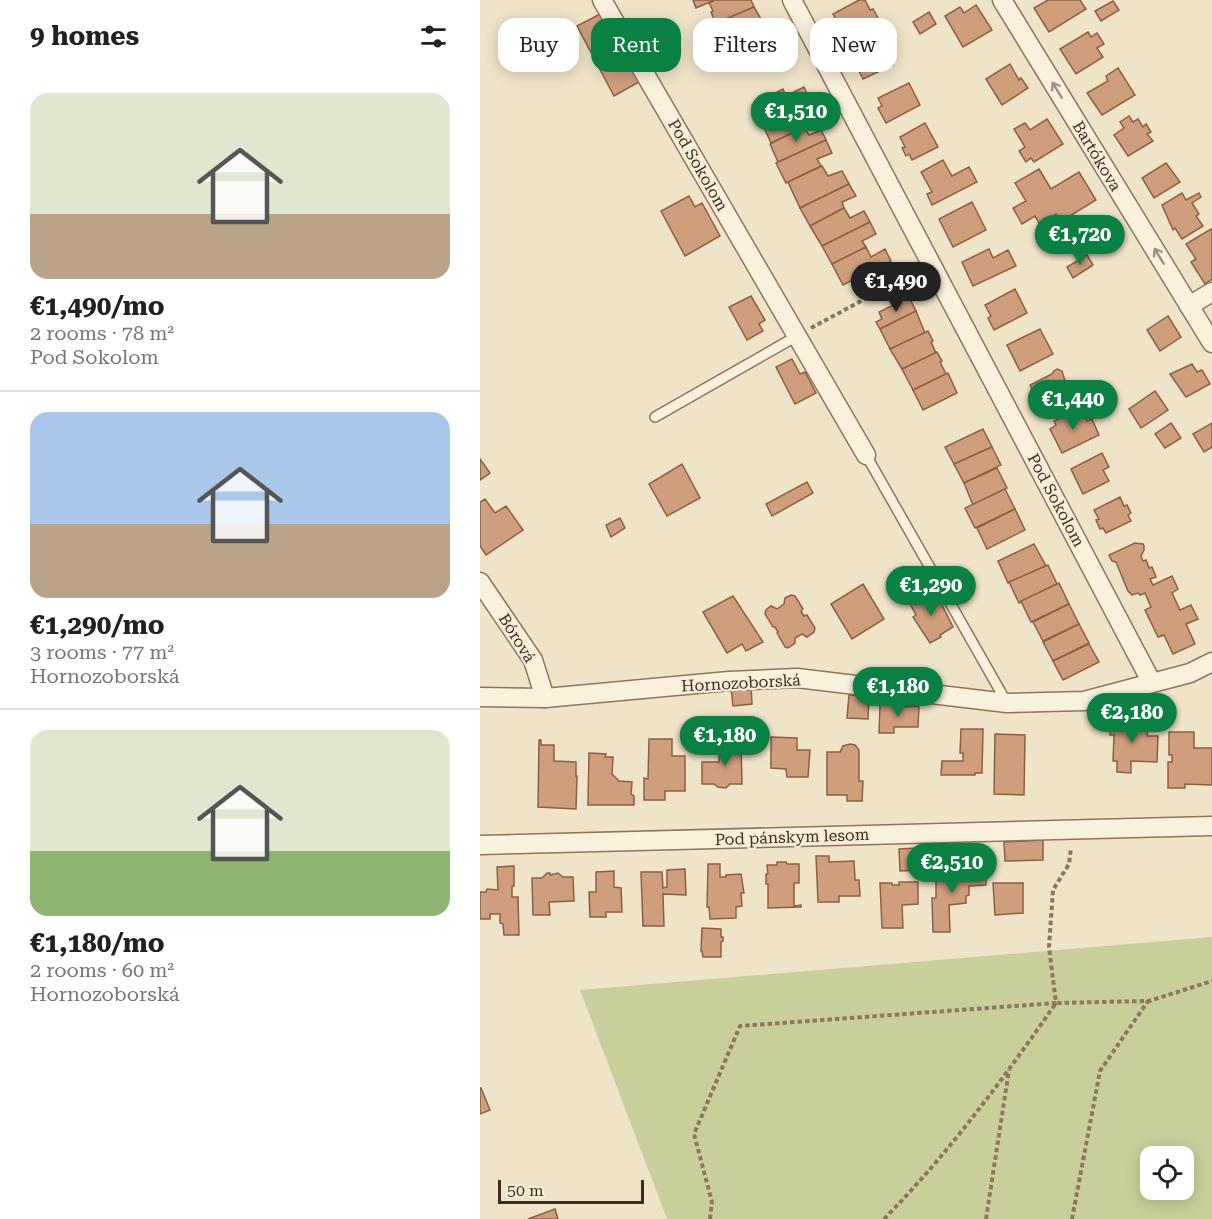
<!DOCTYPE html>
<meta charset="utf-8">
<style>
body{margin:0;font-family:"Roboto Serif",serif;background:#f6f6f6;color:#202124;height:100vh;display:flex;flex-direction:column;font-size:22px;white-space:nowrap}
*{box-sizing:border-box;margin:0}
p{font-size:20px;color:#757577}
.icon{flex:none;width:33px;height:33px;fill:none;stroke:currentColor;stroke-width:2;stroke-linecap:round;stroke-linejoin:round}
.map{position:relative;flex:1;overflow:hidden}
.sheet{display:flex;flex-direction:column;background:#fff;width:480px}
.sheet>*{flex:none}
.top-card{position:absolute;left:18px;top:18px;width:570px;height:54px;display:flex;gap:12px}
.controls{position:absolute;left:660px;top:1146px;display:grid;gap:12px}
.controls a{display:grid;place-items:center;width:54px;height:54px;border-radius:12px;background:#fff;box-shadow:0 3px 15px #0003;font-size:30px}
.scale{position:absolute;left:18px;bottom:15px;width:146px;box-sizing:border-box;padding-left:6px;border:3px solid #3d2e20;border-top:0;font-size:16px;line-height:21px;white-space:nowrap;color:#3d2e20;-webkit-text-stroke:4px #f7eed8;paint-order:stroke}
.price{position:absolute;translate:-50% -51px;padding:0 14px;border-radius:21px;background:#0b8043;color:#fff;font-size:20px;line-height:39px;filter:drop-shadow(0 2px 3px #0008)}
.price::after{content:'';position:absolute;left:50%;top:36px;width:18px;height:14px;margin-left:-9px;background:inherit;clip-path:polygon(0 0,100% 0,50% 100%)}
.price.active{background:#222;color:#fff}
ul{padding:0;list-style:none}
li{display:grid;align-content:center;gap:12px;height:318px;padding:0 30px}
li+li{border-top:2px solid #e0e0e0}
li span{display:grid;place-items:center;height:186px;border-radius:18px;color:#555}
li>.icon{margin-inline-start:auto}
span .icon{width:108px;height:108px;fill:#fffc;stroke-width:1}
li b{font-size:26px}
h2{display:flex;justify-content:space-between;align-items:center;height:72px;padding:0 30px;font-size:26px}
.tag{padding:0 21px;border-radius:18px;background:#fff;box-shadow:0 3px 15px #0003;font-size:21px;line-height:54px}
.tag.active{background:#0b8043;color:#fff}
main{display:flex;flex:1;min-height:0}
.map>svg:first-child{display:block}
</style>
<main>
<section class="sheet">
<h2>9 homes<svg class="icon" aria-label="filters" viewBox="0 0 24 24"><path d="M4 7h16M4 17h16"/><circle cx="9" cy="7" r="2"/><circle cx="15" cy="17" r="2"/></svg></h2>
<ul>
<li><span style="background:linear-gradient(#dfe7d0 65%,#b9a48a 0)"><svg class="icon" aria-label="home" viewBox="0 0 24 24"><path d="M3 11l9-7 9 7M6 9v11h12V9"/></svg></span><div><b>€1,490/mo</b><p>2 rooms · 78 m²</p><p>Pod Sokolom</p></div></li>
<li><span style="background:linear-gradient(#a9c7e8 60%,#b9a48a 0)"><svg class="icon" aria-label="home" viewBox="0 0 24 24"><path d="M3 11l9-7 9 7M6 9v11h12V9"/></svg></span><div><b>€1,290/mo</b><p>3 rooms · 77 m²</p><p>Hornozoborská</p></div></li>
<li><span style="background:linear-gradient(#dfe7d0 65%,#8fb573 0)"><svg class="icon" aria-label="home" viewBox="0 0 24 24"><path d="M3 11l9-7 9 7M6 9v11h12V9"/></svg></span><div><b>€1,180/mo</b><p>2 rooms · 60 m²</p><p>Hornozoborská</p></div></li>
</ul>
</section>
<div class="map">
<svg width="732" height="1219" viewBox="0 0 732 1219">
<rect width="100%" height="100%" fill="#f0e4c8"/>
<path fill="#c9cf9b" fill-rule="evenodd" d="M732,937v282h-545l-87,-229zM670,1156h34v34h-34z"/>
<g fill="#cf9f7d" stroke="#8d5f41" stroke-width="1.5">
<path d="M213,0h22l-19,8z"/>
<path d="M235,0h36l3,7 -38,17 -5,-12 2,-1 -4,-8z"/>
<path d="M379,0h6l5,10 3,-1 6,11 -33,17 -13,-23z"/>
<path d="M568,0h32l6,9 -37,23 -15,-24z"/>
<path d="M633,1l6,9 -18,11 -6,-10z"/>
<path d="M496,5l16,25 -29,17 -18,-31 15,-9 4,6z"/>
<path d="M274,7l11,19 -39,17 -5,-11 4,-2 -4,-9z"/>
<path d="M449,12l7,12 -16,10 -7,-12z"/>
<path d="M122,13l37,69 -25,14 -37,-70z"/>
<path d="M287,25l10,20 -40,18 -7,-21z"/>
<path d="M608,32l3,5 6,-4 7,11 -7,4 6,9 -27,17 -16,-25z"/>
<path d="M398,37l15,28 -30,14 -14,-28z"/>
<path d="M530,64l9,16 2,-2 7,10 -26,17 -16,-26z"/>
<path d="M638,68l17,27 -33,20 -15,-22 21,-12 -2,-5z"/>
<path d="M429,83l11,22 -34,18 -8,-15 4,-2 -4,-8z"/>
<path d="M324,87l6,13 -48,23 -10,-18 31,-16 3,7z"/>
<path d="M330,100l10,20 -49,23 -9,-20z"/>
<path d="M649,116l4,6 5,-3 5,8 3,-3 5,8 -4,2 6,7 -25,15 -14,-21 10,-7 -4,-6z"/>
<path d="M567,119l16,25 -29,18 -3,-4 -5,4 -7,-11 6,-4 -11,-18 11,-6 5,7z"/>
<path d="M445,123l13,24 -26,13 -3,-6 -3,2 -4,-8 3,-1 -5,-10z"/>
<path d="M324,127l5,8 12,-5 5,10 -48,22 -8,-18z"/>
<path d="M346,140l6,13 -15,6 4,7 -35,17 -10,-20z"/>
<path d="M463,160l9,16 17,-9 8,15 -45,23 -5,-11 5,-2 -11,-20z"/>
<path d="M686,163l14,19 -26,16 -12,-20z"/>
<path d="M342,166l6,10 14,-5 7,13 -49,24 -12,-26z"/>
<path d="M559,169l12,20 28,-17 17,28 -36,22 -4,-8 -16,11 -5,-9 -13,8 -9,-16 13,-7 -11,-18z"/>
<path d="M369,184l7,12 -14,6 2,6 -34,18 -10,-18z"/>
<path d="M702,193l4,7 13,-7 2,4 -9,6 7,11 -3,2 7,10 -21,13 -7,-11 -2,2 -11,-25z"/>
<path d="M209,196l6,11 7,-4 18,33 -35,20 -24,-45z"/>
<path d="M492,202l14,28 -33,17 -14,-28z"/>
<path d="M364,208l6,10 14,-7 6,11 -48,24 -12,-20z"/>
<path d="M390,222l6,12 -14,7 4,6 -34,17 -10,-18z"/>
<path d="M731,229l1,2v48l-7,5 -14,-22 5,-3 -10,-15z"/>
<path d="M386,247l5,10 14,-8 6,12 -48,24 -11,-21z"/>
<path d="M509,249l4,9 15,-8 8,16 -43,20 -11,-24z"/>
<path d="M607,255l6,10 -20,13 -6,-11z"/>
<path d="M535,289l12,24 -33,17 -6,-12 3,-2 -6,-11z"/>
<path d="M271,296l14,24 -6,4 4,7 -16,9 -18,-33z"/>
<path d="M429,297l7,14 -36,18 -4,-7 6,-3 -3,-7z"/>
<path d="M436,311l9,22 -35,16 -10,-20z"/>
<path d="M688,316l13,21 -21,14 -13,-21z"/>
<path d="M560,329l13,25 -33,17 -13,-26z"/>
<path d="M448,331l5,10 -2,1 5,11 -34,16 -12,-20z"/>
<path d="M457,352l5,9 -2,1 6,12 -33,16 -11,-21z"/>
<path d="M312,359l8,15 5,-2 11,21 -21,11 -19,-37z"/>
<path d="M712,364l5,8 5,-2 8,14 -24,13 -16,-23z"/>
<path d="M577,369l5,2 4,13 3,-2 5,11 -33,16 -11,-24 22,-11 2,-3z"/>
<path d="M468,373l9,20 -34,17 -10,-20z"/>
<path d="M675,391l13,19 -27,18 -12,-19z"/>
<path d="M603,412l4,9 5,-2 7,16 -37,18 -12,-24 6,-4 -2,-4 15,-7 1,3z"/>
<path d="M691,423l10,15 -16,10 -10,-14z"/>
<path d="M732,423v24l-8,5 -11,-18z"/>
<path d="M503,429l9,18 -38,17 -9,-17z"/>
<path d="M512,447l9,18 -37,18 -10,-19z"/>
<path d="M622,453l7,14 -6,3 6,11 -26,13 -12,-25z"/>
<path d="M0,459l10,14 -10,7z"/>
<path d="M202,464l18,34 -33,18 -18,-32z"/>
<path d="M517,468l10,20 -34,17 -9,-22z"/>
<path d="M327,482l6,11 -41,23 -6,-12z"/>
<path d="M525,489l10,20 -40,19 -10,-20z"/>
<path d="M640,497l4,9 3,-1 4,8 -3,2 3,6 -25,12 -3,-5 -3,1 -4,-9 3,-1 -5,-9z"/>
<path d="M5,499l10,14 11,-7 17,24 -37,25 -6,-9v-44z"/>
<path d="M535,509l10,21 -38,19 -10,-21z"/>
<path d="M140,518l5,10 -14,9 -5,-12z"/>
<path d="M655,543l8,1 1,2v4l-3,6 2,5 3,-1 3,8 3,-1 4,10 -6,2 3,6 19,-9 6,13 -6,4 8,17 11,-5 7,14 -12,5 9,20 -22,10 -9,-19 -6,2 -13,-27 6,-3 -6,-14 -5,2 -2,-2 -6,2 -4,-4 -12,-29 -4,-1 -3,-6z"/>
<path d="M554,544l12,22 -38,17 -10,-22z"/>
<path d="M568,565l9,19 -38,19 -10,-21z"/>
<path d="M579,583l10,21 -38,18 -10,-21z"/>
<path d="M383,584l21,35 -32,20 -21,-35z"/>
<path d="M446,592l8,12 6,-3 13,26 -13,8 1,2 -11,6 -17,-26 3,-2 -7,-13z"/>
<path d="M311,595l4,1 8,13 -2,2 3,5 3,-1 8,13 -1,4 -7,5 -5,-3 -7,4v5l-7,5 -3,-1 -8,-14 1,-1 -3,-5h-2l-8,-13 1,-4 5,-4 6,3 7,-5 1,-6z"/>
<path d="M253,596l30,46 -17,9 -4,-7 -15,9 -24,-41z"/>
<path d="M589,604l10,20 -36,17 -10,-19z"/>
<path d="M599,624l10,19 -36,18 -10,-19z"/>
<path d="M609,644l10,18 -36,18 -10,-19z"/>
<path d="M271,685l1,19 -19,2 -2,-19z"/>
<path d="M369,695l20,1 -1,23 -21,-1z"/>
<path d="M400,705h21v2l18,-1 -1,21h-24v6h-15z"/>
<path d="M631,719h25v10h12l-1,7h11l-1,26 -26,-1v12l-14,-1v-11h-4l1,-26h-4z"/>
<path d="M481,729h22l-1,44h-7v2h-34l1,-14h21v-8h-3z"/>
<path d="M689,732h25v16h18v37l-27,-1v4h-17v-26h4v-7h-3z"/>
<path d="M515,734l30,1 -1,60 -30,-1z"/>
<path d="M291,737l26,1v12h13l-2,27h-21l-1,-8 -15,-1z"/>
<path d="M169,739h23v17h13v35h-20v9h-21v-22l4,1z"/>
<path d="M59,740h2v5h13v16l22,1v14h1l-1,33 -38,-2z"/>
<path d="M239,742l22,1 1,41h-12l-4,4 -8,-1 -4,-3h-12v-22h17z"/>
<path d="M370,744l5,1 4,5v31h4l-1,20h-15v-6h-20v-43h13l3,-6z"/>
<path d="M109,753l17,1 -1,3h8l-1,17 7,7 13,1 -1,12 3,2v9h-46z"/>
<path d="M563,840v20l-38,1 -1,-19z"/>
<path d="M438,848v22l-18,1 -1,-22z"/>
<path d="M336,856h13v6l25,-1 1,19h4l1,16h-21v6h-21z"/>
<path d="M297,862h9l1,2h12v19h-5v23l7,-1v2l-33,1v-24h-2v-10h2l-1,-9h10z"/>
<path d="M228,864h12v13h6v-2l15,-1 3,19h-3l1,13 -6,1v11l-26,1 -1,-12h-2z"/>
<path d="M34,866v20h-2v11h6l1,38h-15l-1,-11 -3,-1v-9h-10v5h-10v-27h6l1,-3 11,1 -1,-23z"/>
<path d="M468,867l3,4 18,-1v3h17v12l-17,1v9l-3,1v7l-17,2 1,27h-17l-1,-34h4v-27l3,-3z"/>
<path d="M205,869l1,26 -23,-1 1,32h-21l-2,-54h21l1,16 4,-1v-17z"/>
<path d="M134,871v16l7,1 1,24h-16v5h-16l-1,-25h7v-20z"/>
<path d="M67,873h3v2l8,-2 5,4h10l1,24 -25,1 1,13h-17l-1,-37h10z"/>
<path d="M419,882h19v22l-16,1 1,23h-21l-2,-45h12v2h7z"/>
<path d="M513,883h30v30l-28,2z"/>
<path d="M222,928l19,1v8h2v4l-2,1v15h-18l-1,-6h-1z"/>
<path d="M0,1088h1l9,22 -10,4z"/>
<path d="M75,1209l3,10h-30z"/>
</g>
<g fill="none" stroke-linecap="round" stroke-linejoin="round">
<g stroke="#8d765c" stroke-width="12">
<g id="service">
<path d="M175,417l142,-81"/>
<path d="M386,455l141,248"/>
</g>
</g>
<g stroke="#8d765c" stroke-width="21">
<g id="minor">
<path d="M122,0l264,455"/>
<path d="M312,0l360,683"/>
<path d="M522,0l210,343"/>
<path d="M709,306l23,-14"/>
<path d="M0,582l53,78 12,38"/>
<path d="M0,697l65,1 184,-17 68,-3 210,25 77,-2 106,-28 22,-11"/>
<path d="M0,845l732,-19"/>
</g>
</g>
<g stroke="#8d765c" stroke-width="4" stroke-dasharray="4.5 3" stroke-linecap="butt">
<path d="M331,328l104,-56"/>
<path d="M230,1219l2,-17 -18,-68 46,-108 316,-23 -7,-56 4,-57 16,-26 2,-16"/>
<path d="M404,1219c65,-66 120,-141 172,-216l93,-2 63,-20"/>
<path d="M506,1219l23,-149"/>
<path d="M592,1219l28,-148 48,-70"/>
</g>
<use href="#service" stroke="#faf1dc" stroke-width="9"/>
<use href="#minor" stroke="#faf1dc" stroke-width="18"/>
</g>
<defs><path id="oneway-shaft" d="M-6 0H5M1.5-3L5.5 0L1.5 3" fill="none" stroke-width="1.6" stroke-linecap="round" stroke-linejoin="round" transform="scale(1.5)"/></defs>
<g stroke="#9c907e">
<use href="#oneway-shaft" transform="translate(577 90) rotate(-121)"/>
<use href="#oneway-shaft" transform="translate(679 256) rotate(-121)"/>
</g>
<g text-anchor="middle" dominant-baseline="central" stroke-width="4.5" stroke-linejoin="round" paint-order="stroke">
<g font-size="16" fill="#3d2e20" stroke="#f7eed8">
<text transform="translate(617 156) rotate(59)">Bartókova</text>
<text transform="translate(218 165) rotate(60)">Pod Sokolom</text>
<text transform="translate(576 500) rotate(62)">Pod Sokolom</text>
<text transform="translate(37 638) rotate(58)">Bórová</text>
<text transform="translate(261 683) rotate(-3)">Hornozoborská</text>
<text transform="translate(312 837) rotate(-2)">Pod pánskym lesom</text>
</g>
</g>
</svg>
<div class="controls">
<a><svg class="icon" aria-label="locate" viewBox="0 0 24 24"><circle cx="12" cy="12" r="6"/><path d="M12 2v4M12 18v4M2 12h4M18 12h4"/></svg></a>
</div>
<div class="scale">50 m</div>
<b class="price" style="left:316px;top:143px">€1,510</b>
<b class="price" style="left:600px;top:266px">€1,720</b>
<b class="price active" style="left:416px;top:313px">€1,490</b>
<b class="price" style="left:593px;top:431px">€1,440</b>
<b class="price" style="left:451px;top:617px">€1,290</b>
<b class="price" style="left:418px;top:718px">€1,180</b>
<b class="price" style="left:652px;top:744px">€2,180</b>
<b class="price" style="left:245px;top:767px">€1,180</b>
<b class="price" style="left:472px;top:894px">€2,510</b>
<div class="top-card">
<a class="tag">Buy</a>
<a class="tag active">Rent</a>
<a class="tag">Filters</a>
<a class="tag">New</a>
</div>
</div>
</main>
